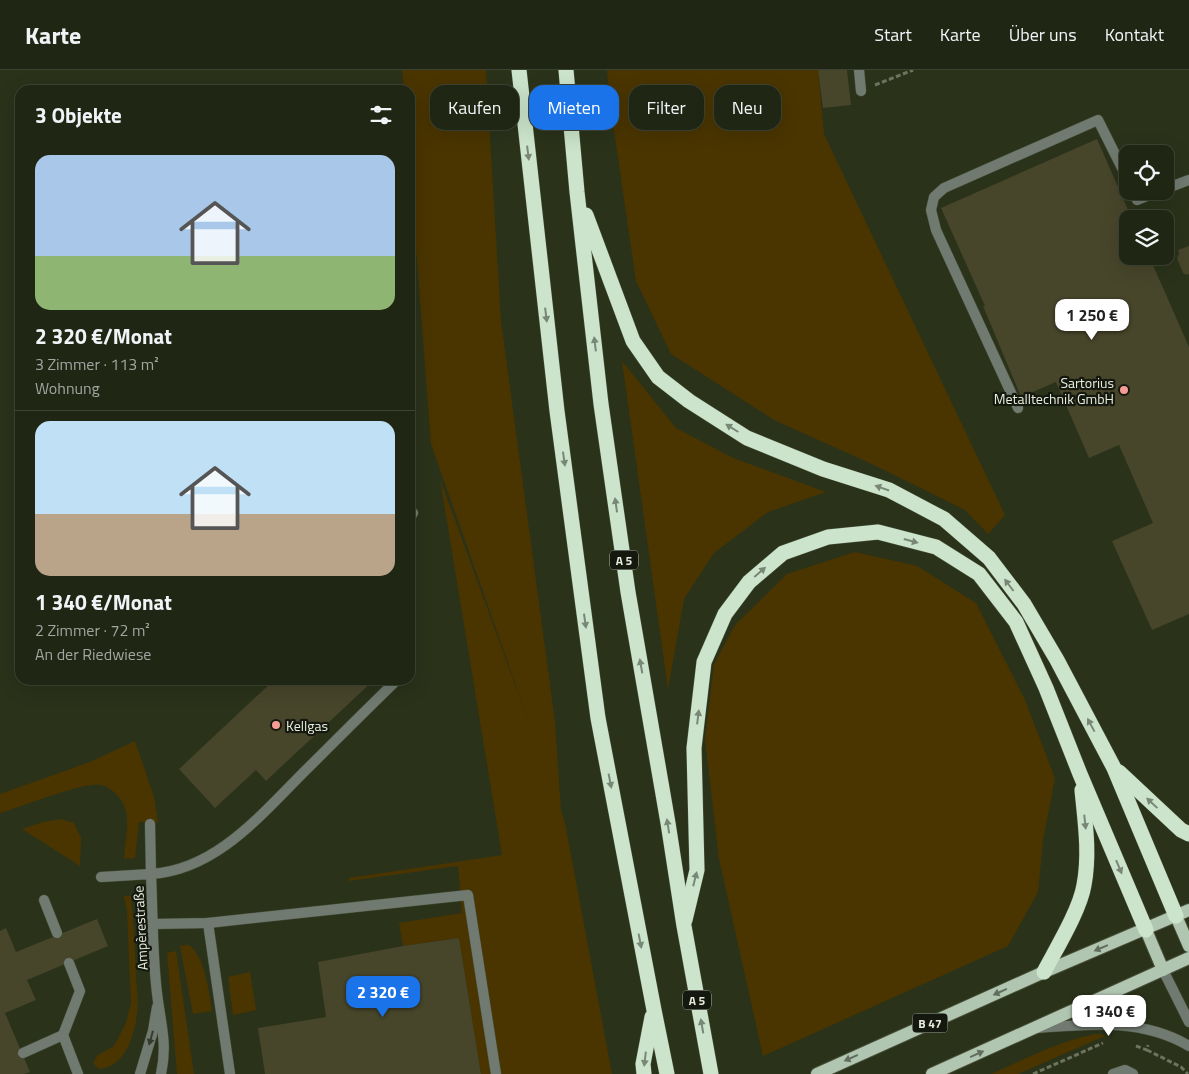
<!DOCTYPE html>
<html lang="de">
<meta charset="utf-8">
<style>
body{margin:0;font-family:"Titillium Web",sans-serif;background:#2d3222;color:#f1f3f6;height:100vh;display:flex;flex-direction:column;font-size:19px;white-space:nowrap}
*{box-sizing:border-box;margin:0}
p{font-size:16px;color:#a2a5a0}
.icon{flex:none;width:28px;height:28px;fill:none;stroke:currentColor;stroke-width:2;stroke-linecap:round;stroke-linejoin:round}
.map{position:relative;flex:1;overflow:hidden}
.panel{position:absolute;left:15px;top:15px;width:400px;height:600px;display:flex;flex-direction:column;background:#202614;border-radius:15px;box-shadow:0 5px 20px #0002,0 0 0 1px #3d4334}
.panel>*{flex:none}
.hud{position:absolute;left:430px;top:15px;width:475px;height:45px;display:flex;gap:10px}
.tools{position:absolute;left:1119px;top:75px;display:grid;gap:10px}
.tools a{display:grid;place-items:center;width:55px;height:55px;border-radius:10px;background:#202614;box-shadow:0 5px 20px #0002,0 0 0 1px #3d4334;font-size:25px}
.price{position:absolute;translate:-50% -42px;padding:0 11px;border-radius:10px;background:#fff;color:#222;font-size:16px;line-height:32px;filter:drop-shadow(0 1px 2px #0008)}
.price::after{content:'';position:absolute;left:50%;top:30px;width:15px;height:11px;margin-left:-8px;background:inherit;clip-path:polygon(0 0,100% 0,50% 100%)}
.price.selected{background:#1a73e8;color:#fff}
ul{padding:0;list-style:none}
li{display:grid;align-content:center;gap:10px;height:265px;padding:0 20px}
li+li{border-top:1px solid #3d4334}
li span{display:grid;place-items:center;height:155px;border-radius:15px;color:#555}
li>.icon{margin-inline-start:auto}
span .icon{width:90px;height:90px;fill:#fffc;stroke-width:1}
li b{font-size:21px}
h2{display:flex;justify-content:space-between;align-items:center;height:60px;padding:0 20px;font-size:21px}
.pill{padding:0 18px;border-radius:15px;background:#202614;box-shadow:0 5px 20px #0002,0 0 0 1px #3d4334;font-size:18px;line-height:45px}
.pill.selected{background:#1a73e8;color:#fff}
header{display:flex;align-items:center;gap:30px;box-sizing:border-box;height:70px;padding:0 25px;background:#202614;border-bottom:1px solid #3d4334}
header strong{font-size:24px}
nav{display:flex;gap:28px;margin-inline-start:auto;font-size:18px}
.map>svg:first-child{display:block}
</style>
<header>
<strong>Karte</strong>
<nav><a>Start</a><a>Karte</a><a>Über uns</a><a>Kontakt</a></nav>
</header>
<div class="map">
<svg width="1189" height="1004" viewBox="0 0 1189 1004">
<rect width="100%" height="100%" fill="#2a321a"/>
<g fill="#4a3500">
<path d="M402,0h84l15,251 54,401 6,89 4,12 47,251h-131l-22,-136 -56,8 -4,-23 63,-10 -4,-47 -109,15v-3l153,-23 -62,-376 91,249 -100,-284 -21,-275v-79h-6z"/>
<path d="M607,0h211l6,64 181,381 -17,19 -23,-24 -91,-45 -100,-45 -103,-66 -35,-73 -26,-178z"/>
<path d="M622,291l54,67 57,30 93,34 -58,20 -54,41 -30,46 -16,90z"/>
<path d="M855,482l62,14 59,37 49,97 30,78 -12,62 -5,52 -30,54 -245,110 -44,-197 -14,-119 9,-76 21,-39 52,-51z"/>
<path d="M135,671l19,56 4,26 -19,-1 -4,36 -11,1c1,-17 6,-35 1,-51 -2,-9 -14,-21 -24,-23 -19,-3 -80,22 -101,28v-19l90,-32z"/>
<path d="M61,749l13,4 7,15 -1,28 -58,-37 21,-7z"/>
<path d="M124,826h7c3,28 4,55 5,82 1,11 3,24 1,35 -2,22 -12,54 -38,56l-6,-6 5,-8 16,-9 12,-23 5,-20 -4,-93z"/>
<path d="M189,875c16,11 20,48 23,66l-19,3 -13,-68z"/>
<path d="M176,881l18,123h-17l-10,-121z"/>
<path d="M250,902l6,38 -23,5 -5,-38z"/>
<path d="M1096,964l11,1 -89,39h-27c34,-15 68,-33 105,-40z"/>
</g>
<g fill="#47452a">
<path d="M818,0h29l4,35 -28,3z"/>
<path d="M1097,69l35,80h-4v37h21l40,91v267l-37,16 -40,-89 41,-18 -34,-78 -30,13 -33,-76 -35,15 -38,-91h2l-44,-98z"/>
<path d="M1189,176v28l-3,1 -3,-2 -6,-15 2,-4 -1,-4z"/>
<path d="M274,610h100l-108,101 -10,-11 -41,38 -36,-39z"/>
<path d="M97,849l11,27 -81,34 9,20 -31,13 25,59 -6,2h-24v-143l6,-3 10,24z"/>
<path d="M459,868l22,136h-216l-7,-46 68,-11 -8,-55 85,-16z"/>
</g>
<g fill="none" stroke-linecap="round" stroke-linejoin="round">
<g stroke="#485039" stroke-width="11">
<g id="service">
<path d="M1165,119l24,-9"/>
<path d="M1133,121l4,9 22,-9"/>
<path d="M1018,338l-82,-178 -5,-20 3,-13 10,-9 154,-68 30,60"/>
<path d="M410,448l3,-5"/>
<path d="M150,754l1,50c67,-4 113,-63 157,-106 29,-29 59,-59 89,-88"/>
<path d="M101,807l50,-3c2,42 1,85 7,127 4,28 9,45 3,73"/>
<path d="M44,830l13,33"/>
<path d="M208,853l22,151"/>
<path d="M153,854l55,-1 260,-28 28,179"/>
<path d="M63,965l17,-44 -11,-28"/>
<path d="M23,983l40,-18 15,39"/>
<path d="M140,1004l13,-43 4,-24"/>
<path d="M1113,1004l12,-4 8,4"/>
</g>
</g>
<g stroke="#485039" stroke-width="11">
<g id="minor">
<path d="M859,0l2,21"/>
<path d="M1163,900l26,52"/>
<path d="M1037,958c52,-4 105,-10 152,18"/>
</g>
</g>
<g stroke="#485039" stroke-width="14">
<g id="primary">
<path d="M1176,846l13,30"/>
<path d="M1146,860l17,40"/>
<path d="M817,1004l227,-102 145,-62"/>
<path d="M932,1004l257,-116"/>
</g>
</g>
<g stroke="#485039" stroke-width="16">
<g id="motorway">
<path d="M519,0l38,341 41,307 56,292 13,64"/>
<path d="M566,0l11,122 24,212 27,188 40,231 16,103 27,148"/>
<path d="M586,145l47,126 25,36 31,24 58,37 76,31 66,21 55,29 45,39 35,46 33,56 57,108 62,148"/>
<path d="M1119,702l62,58 8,4"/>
<path d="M685,850l12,-50 -3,-122 10,-86 21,-48 24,-32 34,-29 45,-16 50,-5 58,15 43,27 37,48 30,66 34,86 66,156"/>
<path d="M1044,902c12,-23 36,-62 40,-87 6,-31 1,-64 -2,-95"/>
<path d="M644,1004l-1,-10 9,-47"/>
</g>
</g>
<g stroke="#6c735e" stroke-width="3" stroke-dasharray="5 2.5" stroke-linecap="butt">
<path d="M875,15l38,-15"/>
<path d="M1136,976l11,4 1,-5"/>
<path d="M1147,980l34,17 7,7"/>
<path d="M1033,1004l70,-31"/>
</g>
<use href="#service" stroke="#707a70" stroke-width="10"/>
<use href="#minor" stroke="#707a70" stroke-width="10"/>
<use href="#primary" stroke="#b1c6b1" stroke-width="12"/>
<use href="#motorway" stroke="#cbe4cb" stroke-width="15"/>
</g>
<defs><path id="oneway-solid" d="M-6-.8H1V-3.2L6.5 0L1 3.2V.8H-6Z" transform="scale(1.25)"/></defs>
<g fill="#798876">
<use href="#oneway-solid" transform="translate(528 83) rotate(83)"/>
<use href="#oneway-solid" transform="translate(546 245) rotate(83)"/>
<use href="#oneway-solid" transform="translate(595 274) rotate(-97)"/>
<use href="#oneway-solid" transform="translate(732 358) rotate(-148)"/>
<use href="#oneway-solid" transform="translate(564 389) rotate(82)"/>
<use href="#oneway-solid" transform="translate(882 418) rotate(-161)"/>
<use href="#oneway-solid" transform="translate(616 435) rotate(-98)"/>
<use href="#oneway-solid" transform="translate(911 471) rotate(15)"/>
<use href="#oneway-solid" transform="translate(760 502) rotate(-41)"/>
<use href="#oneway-solid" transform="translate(1009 515) rotate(-127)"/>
<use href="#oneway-solid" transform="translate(585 551) rotate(82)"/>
<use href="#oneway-solid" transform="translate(641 596) rotate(-100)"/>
<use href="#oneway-solid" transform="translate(698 647) rotate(-83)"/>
<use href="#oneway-solid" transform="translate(1091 655) rotate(-118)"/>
<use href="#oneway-solid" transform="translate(610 711) rotate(79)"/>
<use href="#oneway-solid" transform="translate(1152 733) rotate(-137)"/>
<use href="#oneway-solid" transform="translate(1085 752) rotate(84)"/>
<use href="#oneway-solid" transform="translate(668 756) rotate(-99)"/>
<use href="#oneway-solid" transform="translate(1119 797) rotate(67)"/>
<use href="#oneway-solid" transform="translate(695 809) rotate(-76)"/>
<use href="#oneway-solid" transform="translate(640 871) rotate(79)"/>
<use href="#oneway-solid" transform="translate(702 956) rotate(-100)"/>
<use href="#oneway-solid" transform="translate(645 989) rotate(97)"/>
</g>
<g fill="#626f60">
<use href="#oneway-solid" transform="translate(1101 878) rotate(157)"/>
<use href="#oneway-solid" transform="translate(1000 922) rotate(156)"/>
<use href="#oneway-solid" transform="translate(977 984) rotate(-24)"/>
<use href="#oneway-solid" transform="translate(851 988) rotate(156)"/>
</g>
<use fill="#343a30" href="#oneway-solid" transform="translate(151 968) rotate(105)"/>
<g fill="#f59c95" stroke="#14180e" stroke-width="2">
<circle cx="1124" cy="320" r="5"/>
<circle cx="276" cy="655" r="5"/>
</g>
<g text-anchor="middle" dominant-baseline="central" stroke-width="4.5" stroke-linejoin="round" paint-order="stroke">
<g fill="#14180e" stroke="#a8aea0" stroke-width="1">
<rect x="610" y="480.5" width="28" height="19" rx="4"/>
<rect x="683" y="920.5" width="28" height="19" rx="4"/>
<rect x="912.5" y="943.5" width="35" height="19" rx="4"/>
</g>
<g font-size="12" font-weight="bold" fill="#e7eede">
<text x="624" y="490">A 5</text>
<text x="697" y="930">A 5</text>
<text x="930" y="953">B 47</text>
</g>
<g font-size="14" fill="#e7eede" stroke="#14180e" text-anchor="end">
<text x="1114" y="312">Sartorius<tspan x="1114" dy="16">Metalltechnik GmbH</tspan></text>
<text x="286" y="655" text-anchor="start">Kellgas</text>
</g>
<g font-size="14" fill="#e7eede" stroke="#14180e">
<text transform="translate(140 858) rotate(-93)">Ampèrestraße</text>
</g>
</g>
</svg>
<div class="tools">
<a><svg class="icon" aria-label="locate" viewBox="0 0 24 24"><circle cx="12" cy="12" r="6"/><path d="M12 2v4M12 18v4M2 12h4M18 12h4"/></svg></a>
<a><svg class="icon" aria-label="layers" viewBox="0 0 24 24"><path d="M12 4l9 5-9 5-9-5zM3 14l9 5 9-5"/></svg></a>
</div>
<b class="price" style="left:1092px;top:271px">1 250 €</b>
<b class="price selected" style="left:383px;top:948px">2 320 €</b>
<b class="price" style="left:1109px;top:967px">1 340 €</b>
<div class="hud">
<a class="pill">Kaufen</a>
<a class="pill selected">Mieten</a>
<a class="pill">Filter</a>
<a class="pill">Neu</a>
</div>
<section class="panel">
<h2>3 Objekte<svg class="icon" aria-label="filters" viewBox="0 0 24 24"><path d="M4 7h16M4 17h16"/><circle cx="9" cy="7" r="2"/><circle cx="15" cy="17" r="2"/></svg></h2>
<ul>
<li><span style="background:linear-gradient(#a9c7e8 65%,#8fb573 0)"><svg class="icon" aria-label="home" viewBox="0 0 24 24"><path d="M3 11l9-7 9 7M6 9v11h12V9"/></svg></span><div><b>2 320 €/Monat</b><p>3 Zimmer · 113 m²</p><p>Wohnung</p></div></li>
<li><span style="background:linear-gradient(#bfe0f5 60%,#b9a48a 0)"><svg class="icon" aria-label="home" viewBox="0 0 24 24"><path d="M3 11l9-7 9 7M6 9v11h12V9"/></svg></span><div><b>1 340 €/Monat</b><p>2 Zimmer · 72 m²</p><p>An der Riedwiese</p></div></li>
</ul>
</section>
</div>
